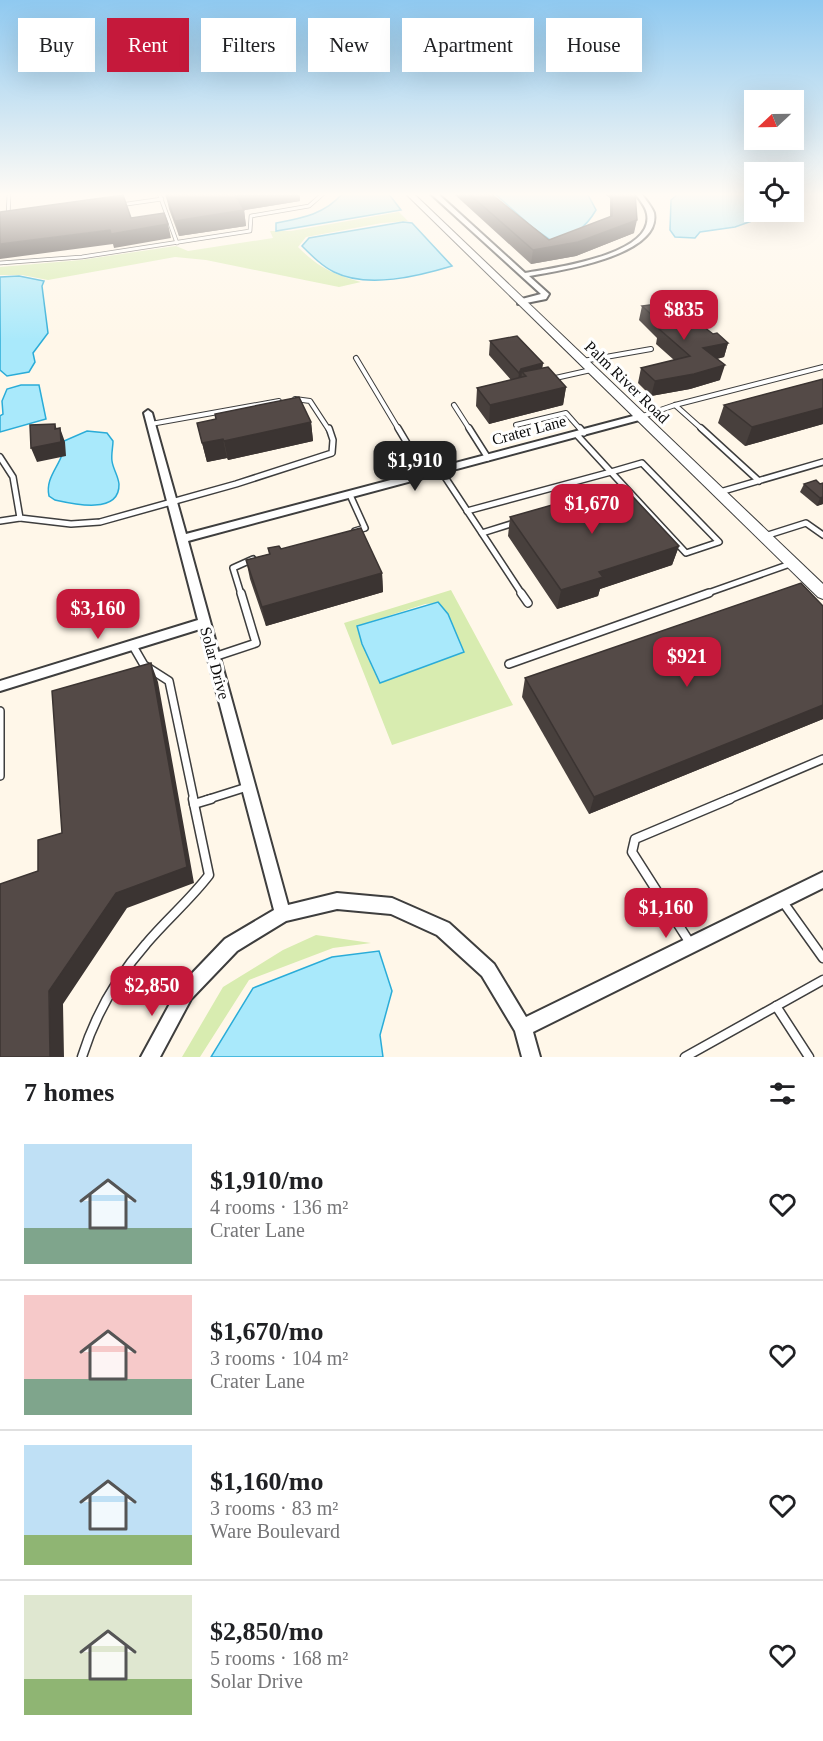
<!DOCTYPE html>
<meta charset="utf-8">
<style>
body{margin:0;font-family:Georgia,serif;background:#f6f6f6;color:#202124;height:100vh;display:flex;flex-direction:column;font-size:22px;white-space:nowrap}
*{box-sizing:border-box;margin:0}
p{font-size:20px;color:#757577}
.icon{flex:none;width:33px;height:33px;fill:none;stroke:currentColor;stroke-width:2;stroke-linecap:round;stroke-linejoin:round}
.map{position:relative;height:1057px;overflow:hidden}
.drawer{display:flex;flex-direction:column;background:#fff;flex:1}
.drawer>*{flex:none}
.banner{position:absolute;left:18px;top:18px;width:788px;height:54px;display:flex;gap:12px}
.needle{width:39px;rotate:248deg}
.buttons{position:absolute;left:744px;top:90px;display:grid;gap:12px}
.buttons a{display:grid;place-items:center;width:60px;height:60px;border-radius:0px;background:#fff;box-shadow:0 6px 24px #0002;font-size:30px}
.price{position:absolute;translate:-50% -51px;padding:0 14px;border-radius:12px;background:#c5193b;color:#fff;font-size:20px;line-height:39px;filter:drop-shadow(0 2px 3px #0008)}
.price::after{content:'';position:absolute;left:50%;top:36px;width:18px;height:14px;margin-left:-9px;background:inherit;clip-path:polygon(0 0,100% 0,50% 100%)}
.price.active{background:#222;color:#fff}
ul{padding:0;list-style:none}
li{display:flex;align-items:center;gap:18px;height:150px;padding:0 24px}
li+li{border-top:2px solid #e0e0e0}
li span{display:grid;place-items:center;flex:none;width:168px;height:120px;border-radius:0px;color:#555}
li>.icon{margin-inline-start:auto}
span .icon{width:72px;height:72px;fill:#fffc;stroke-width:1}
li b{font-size:26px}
h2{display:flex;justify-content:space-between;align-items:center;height:72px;padding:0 24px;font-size:26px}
.chip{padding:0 21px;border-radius:0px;background:#fff;box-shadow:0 6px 24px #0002;font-size:21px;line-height:54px}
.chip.active{background:#c5193b;color:#fff}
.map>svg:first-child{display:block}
</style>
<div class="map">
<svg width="823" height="1057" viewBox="0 0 823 1057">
<rect width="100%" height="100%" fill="#fff7e9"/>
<g fill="#d8ecb0" fill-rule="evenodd">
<path d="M399,212l9,9 -26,2 -76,14 -8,10c21,21 35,27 63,35l-22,5 -133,-27 -31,-3 -127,23 -26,-5h-22v-8l81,-7 95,-14 12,5 85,-13 -3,-7h21z"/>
<path d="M451,590l62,115 -121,40 -48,-122zM438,603l10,11 15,38 -82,30 -24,-56 68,-22z"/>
<path d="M316,935l55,8 -38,5 -84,32 -49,77h-18l41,-70 60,-37z"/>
</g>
<g fill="#a9e9fb" stroke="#2aacd8" stroke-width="1.5">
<path d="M343,193h45l13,17 -125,21v-8c27,-5 49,-9 67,-30z"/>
<path d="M494,193h93l9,17c-11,19 -23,26 -44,31l-20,-14z"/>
<path d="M754,193v19h23l-42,15 -35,5 -5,6 -20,-1 -5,-7 1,-30 7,-6z"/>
<path d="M403,222l9,1 40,43c-33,10 -84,23 -118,6 -12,-6 -22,-16 -32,-26l7,-8z"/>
<path d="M19,276l25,5 -2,5 6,47 -15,20 2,9 -6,10 -22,4 -7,-6v-93z"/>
<path d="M21,385h18l7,34 -46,13v-16l3,-2 -1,-13 5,-12z"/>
<path d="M87,431l20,2 6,8c0,6 -2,14 -1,20 1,8 6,14 7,23 1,31 -46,20 -64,16l-6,-4c-5,-21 17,-34 15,-55z"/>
<path d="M438,602l10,12 16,38 -84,31 -18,-39 -5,-18z"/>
<path d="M379,951l13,40 -12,44 3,22h-172l42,-69 79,-31z"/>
</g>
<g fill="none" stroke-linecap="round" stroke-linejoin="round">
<g stroke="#3e3e3e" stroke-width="4.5">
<g id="service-far4">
<path d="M159,193l18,50"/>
<path d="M120,205l42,-6"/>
<path d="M8,218l1,-25"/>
<path d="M0,263l82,-6 168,-26 1,-15 58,-10 15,-13"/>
</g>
</g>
<g stroke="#3e3e3e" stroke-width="6">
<g id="service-far3">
<path d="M356,358l43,72"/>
<path d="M583,361l68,-12"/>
<path d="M551,379l40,-9"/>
<path d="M295,399l15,2 19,29"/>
<path d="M454,405l16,25"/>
<path d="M675,405l28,25"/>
<path d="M640,417l35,-12 148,-38"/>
<path d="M151,424l128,-23"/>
<path d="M516,425l50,-12 15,17"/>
</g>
</g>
<g stroke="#3e3e3e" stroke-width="8">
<g id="service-far2">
<path d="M398,428l28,47"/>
<path d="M469,428l19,30"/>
<path d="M580,428l4,5"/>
<path d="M701,428l58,53"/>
<path d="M577,435l34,37"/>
<path d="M0,457l13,20 7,41 51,6 29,-2 136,-38 96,-31 1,-13 -4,-12"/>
<path d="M642,463l77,79 -33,11 -75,-81z"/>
<path d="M441,471l81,123"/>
<path d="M720,492l103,-30"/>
<path d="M350,495l15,33 -10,3"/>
<path d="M467,511l144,-39"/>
<path d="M0,521l20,-3"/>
<path d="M482,533l32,-10"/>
<path d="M765,536l41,-13 17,12"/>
<path d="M241,594l-8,-26 20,-9"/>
<path d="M705,594l85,-30"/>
</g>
</g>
<g stroke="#3e3e3e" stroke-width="10">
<g id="service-far1">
<path d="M521,593l7,10"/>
<path d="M133,646l11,19 25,16 25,119"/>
<path d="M214,657l42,-14 -15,-50"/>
<path d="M509,664l200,-71"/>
<path d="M0,711v65"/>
<path d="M206,800l41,-13"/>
<path d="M727,800l96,-41"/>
</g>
</g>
<g stroke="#3e3e3e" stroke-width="11">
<g id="service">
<path d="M194,804l17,-5"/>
<path d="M783,902l40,56"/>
<path d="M690,943l-58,-91 3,-13 95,-40"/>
<path d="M776,1006l33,51"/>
<path d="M82,1057c13,-42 35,-80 64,-113 20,-24 44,-44 63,-69l-16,-76"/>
<path d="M685,1057l138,-77"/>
</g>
</g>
<g stroke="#3e3e3e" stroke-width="4">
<g id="minor">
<path d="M430,193h7l88,80c28,-5 130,-18 122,-59 -1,-7 -8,-15 -12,-21h6c4,6 11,14 13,20 8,43 -97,58 -125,63l20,18 -3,5 -25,5h-3v-4l23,-6z"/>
<path d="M148,410l4,3 34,121 451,-119 3,-1 4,3 -1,2 -455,122 100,364 49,-12 55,5 57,25 45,41 32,53 297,-145v16l-290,144 7,25h-18l-7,-26 -33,-55 -45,-41 -46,-21 -54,-5 -51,12 -49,30 -46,48 -31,58h-19l38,-70 46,-48 49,-29 -74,-281 -200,62v-10l198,-61 -54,-207z"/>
</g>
</g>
<g stroke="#3e3e3e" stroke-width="2">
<path id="tertiary" d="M405,193h8l410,391v15l-5,-2z"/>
</g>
<use href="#service-far4" stroke="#fff" stroke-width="3"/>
<use href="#service-far3" stroke="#fff" stroke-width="4"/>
<use href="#service-far2" stroke="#fff" stroke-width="5"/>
<use href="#service-far1" stroke="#fff" stroke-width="7"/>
<use href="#service" stroke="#fff" stroke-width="8"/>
<use href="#minor" fill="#fff" fill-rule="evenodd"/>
<use href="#tertiary" fill="#fff" fill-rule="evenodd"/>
</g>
<g fill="#48403d">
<path d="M175,193h124l1,8 -56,9 2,16 -67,10 -10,-27 -3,-14z"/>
<path d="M453,193h37l59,47 61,-23v-19l-7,-5h32l-1,40 -58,23 -45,8z"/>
<path d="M642,306l59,19 12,9 15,9 -4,14 -7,2 3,21 -30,9 -39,7 -13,-13 3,-15 33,-8 -18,-16 1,-6 -18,-18z"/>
<path d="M490,341l53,22 -1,5 24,19 -3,18 -74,19 -13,-18 1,-18 34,-8 -22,-25z"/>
<path d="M823,379v45l-78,22 -27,-23 6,-18z"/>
<path d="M311,422l2,19 -85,19 -1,-2 -20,4 -10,-39z"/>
<path d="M823,483v21l-6,2 -17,-14 4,-8z"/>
<path d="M510,517l169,29 -7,19 -72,24 -2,7 -41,13 -49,-73z"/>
<path d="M268,548l13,1 101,24 1,19 -117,34 -16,-47 -4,-19 23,-6z"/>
<path d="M823,606v113l-234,95 -67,-117 3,-19z"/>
</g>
<g fill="#3b3432">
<path d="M253,193h46l1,8 -61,10 -3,-15z"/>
<path d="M244,210l2,16 -67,10 -4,-15z"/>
<path d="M637,220l-3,13 -58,23 -45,8 2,-14z"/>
<path d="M168,224l3,14 -57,10 -1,-4 -113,15v-15l110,-14z"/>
<path d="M704,314l-4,14 -10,-12z"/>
<path d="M728,343l-4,14 -26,6 5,-15z"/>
<path d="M543,363l-2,13 -19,-4 -1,10 -4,5 2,-14 2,-4z"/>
<path d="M725,365l-5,15 -30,9 -39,7 4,-15z"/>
<path d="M566,387l-3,18 -74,19 1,-19z"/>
<path d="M823,408v16l-78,22 7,-19z"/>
<path d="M311,422l2,19 -85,19 -4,-19z"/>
<path d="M55,424l5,14v-10l5,14 1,14 -29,6 -6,-14 24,-19z"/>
<path d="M223,439l4,19 -20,4 -5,-19z"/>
<path d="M823,497v7l-6,2 3,-8z"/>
<path d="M679,546l-7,19 -72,24 -2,7 -41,13 4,-19 38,-18z"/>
<path d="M382,573l1,19 -117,34 -4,-19z"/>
<path d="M151,663l7,19 36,201 -67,25 -64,96 1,53h-14l-1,-66z"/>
<path d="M823,705v14l-234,95 5,-17z"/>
</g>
<g fill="#544a47" stroke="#3b3432" stroke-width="1.5">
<path d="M175,193h78l-17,3 8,14 -69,11 -9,-26z"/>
<path d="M468,193h22l59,47 63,-24v-23h23l2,27 -59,22 -45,8z"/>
<path d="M123,195l8,23 33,-5 4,11 -57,10 -1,-4 -110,14v-32z"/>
<path d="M687,300l17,14 -14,2 23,18 4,-1 11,10 -25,5 22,17 -31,9 -39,7 -14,-13 49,-12 -31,-27 7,-1 -24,-22z"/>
<path d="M517,336l26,27 -22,6 -2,4 -29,-32z"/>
<path d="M548,367l18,20 -76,18 -13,-17 49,-12 -4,-4z"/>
<path d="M823,379v29l-71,19 -28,-22z"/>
<path d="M299,397l12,25 -87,19 -1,-2 -21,4 -5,-20 19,-4 -1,-5z"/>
<path d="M55,424v5l5,-1 1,14 -30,6 -1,-23z"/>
<path d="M816,480l4,4 3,-1v14l-3,1 -16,-14z"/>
<path d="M622,485l57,61 -80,26 4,5 -42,13 -51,-73z"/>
<path d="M361,528l21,45 -120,34 -16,-47 24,-6 -2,-6 11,-2 2,3z"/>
<path d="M801,583l22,23v99l-229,92 -69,-119z"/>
<path d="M151,663l36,204 -71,26 -67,98 1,66h-50v-173l38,-13v-31l24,-7 -10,-142z"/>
</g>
<linearGradient id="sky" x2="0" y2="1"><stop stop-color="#8fc9f0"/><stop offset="0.57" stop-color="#fffbf5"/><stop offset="1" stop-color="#fffbf5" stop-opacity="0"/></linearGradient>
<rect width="823" height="341" fill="url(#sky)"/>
<g text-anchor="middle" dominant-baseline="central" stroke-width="6" stroke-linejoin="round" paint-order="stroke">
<g font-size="16" fill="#0b0b0b" stroke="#fff">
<text transform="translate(627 382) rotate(44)">Palm River Road</text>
<text transform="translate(529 430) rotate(-15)">Crater Lane</text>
<text transform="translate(215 663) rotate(75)">Solar Drive</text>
</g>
</g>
</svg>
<div class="buttons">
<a><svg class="needle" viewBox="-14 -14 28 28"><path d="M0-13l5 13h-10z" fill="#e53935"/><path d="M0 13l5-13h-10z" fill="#757577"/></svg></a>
<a><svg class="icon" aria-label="locate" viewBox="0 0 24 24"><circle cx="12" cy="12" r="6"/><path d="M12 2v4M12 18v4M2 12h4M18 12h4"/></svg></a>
</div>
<b class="price" style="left:684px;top:341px">$835</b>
<b class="price active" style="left:415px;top:492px">$1,910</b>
<b class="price" style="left:592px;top:535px">$1,670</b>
<b class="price" style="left:98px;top:640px">$3,160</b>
<b class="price" style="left:687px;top:688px">$921</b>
<b class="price" style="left:666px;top:939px">$1,160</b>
<b class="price" style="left:152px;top:1017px">$2,850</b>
<div class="banner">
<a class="chip">Buy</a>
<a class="chip active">Rent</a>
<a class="chip">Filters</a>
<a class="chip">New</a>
<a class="chip">Apartment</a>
<a class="chip">House</a>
</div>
</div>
<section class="drawer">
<h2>7 homes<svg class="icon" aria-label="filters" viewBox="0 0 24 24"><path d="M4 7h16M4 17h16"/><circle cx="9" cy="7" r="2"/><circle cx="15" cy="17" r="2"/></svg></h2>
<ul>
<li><span style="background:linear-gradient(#bfe0f5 70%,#7fa58c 0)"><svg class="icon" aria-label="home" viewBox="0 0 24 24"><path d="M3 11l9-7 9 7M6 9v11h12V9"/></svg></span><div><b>$1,910/mo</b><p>4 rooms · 136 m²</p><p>Crater Lane</p></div><svg class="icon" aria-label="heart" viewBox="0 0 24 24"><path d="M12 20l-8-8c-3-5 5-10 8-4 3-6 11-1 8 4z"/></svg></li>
<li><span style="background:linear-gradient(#f6c9c9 70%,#7fa58c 0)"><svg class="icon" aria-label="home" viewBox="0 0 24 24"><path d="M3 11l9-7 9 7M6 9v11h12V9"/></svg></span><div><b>$1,670/mo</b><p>3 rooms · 104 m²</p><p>Crater Lane</p></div><svg class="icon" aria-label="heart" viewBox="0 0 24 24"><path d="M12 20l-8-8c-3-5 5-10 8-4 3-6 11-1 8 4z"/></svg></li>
<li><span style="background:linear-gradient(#bfe0f5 75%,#8fb573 0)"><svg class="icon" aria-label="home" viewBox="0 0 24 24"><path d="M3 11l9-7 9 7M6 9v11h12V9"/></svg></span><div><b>$1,160/mo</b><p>3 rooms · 83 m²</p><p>Ware Boulevard</p></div><svg class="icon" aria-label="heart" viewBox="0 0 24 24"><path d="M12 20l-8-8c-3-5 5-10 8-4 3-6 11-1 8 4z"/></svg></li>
<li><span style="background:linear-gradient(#dfe7d0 70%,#8fb573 0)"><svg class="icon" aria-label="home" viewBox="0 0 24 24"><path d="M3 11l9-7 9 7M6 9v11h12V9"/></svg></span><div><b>$2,850/mo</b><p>5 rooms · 168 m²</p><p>Solar Drive</p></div><svg class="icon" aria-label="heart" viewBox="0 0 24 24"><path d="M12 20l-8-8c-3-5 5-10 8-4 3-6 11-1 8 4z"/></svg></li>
</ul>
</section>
